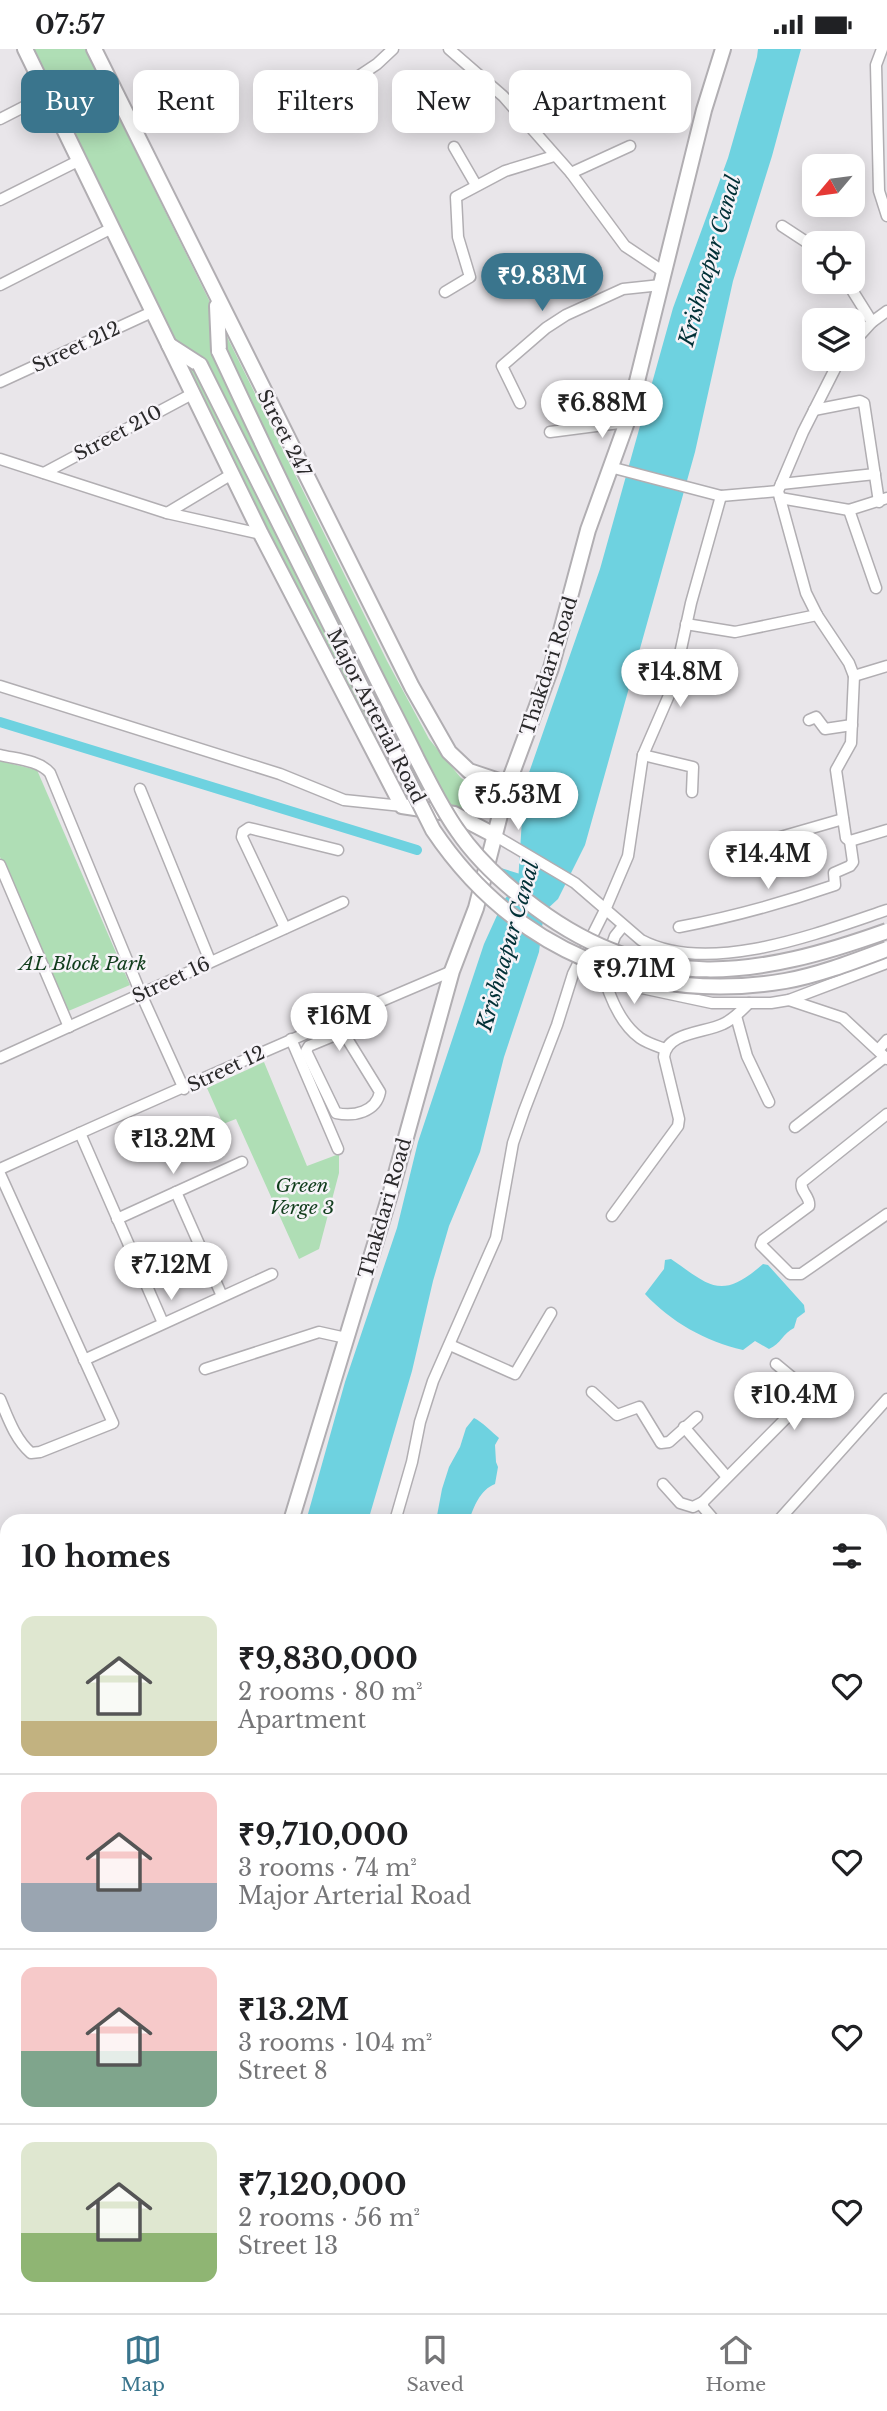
<!DOCTYPE html>
<meta charset="utf-8">
<style>
body{margin:0;font-family:"Libre Baskerville",serif;background:#f2f2f2;color:#202124;height:100vh;display:flex;flex-direction:column;font-size:26px;white-space:nowrap}
*{box-sizing:border-box;margin:0}
p{font-size:23px;color:#757577}
.icon{flex:none;width:38px;height:38px;fill:none;stroke:currentColor;stroke-width:2;stroke-linecap:round;stroke-linejoin:round}
.map{position:relative;flex:1;overflow:hidden}
.sheet{position:absolute;left:0px;top:1465px;width:887px;height:800px;display:flex;flex-direction:column;background:#fff;border-radius:21px 21px 0 0;box-shadow:0 4px 18px #0003}
.sheet>*{flex:none}
.banner{position:absolute;left:21px;top:21px;width:845px;height:63px;display:flex;gap:14px}
.needle{width:46px;rotate:241deg}
.controls{position:absolute;left:802px;top:105px;display:grid;gap:14px}
.controls a{display:grid;place-items:center;width:63px;height:63px;border-radius:14px;background:#fff;box-shadow:0 4px 18px #0003;font-size:35px}
.price{position:absolute;translate:-50% -60px;padding:0 16px;border-radius:24px;background:#fff;color:#222;font-size:23px;line-height:46px;filter:drop-shadow(0 2px 4px #0008)}
.price::after{content:'';position:absolute;left:50%;top:42px;width:21px;height:16px;margin-left:-10px;background:inherit;clip-path:polygon(0 0,100% 0,50% 100%)}
.price.selected{background:#3a758d;color:#fff}
ul{padding:0;list-style:none}
li{display:flex;align-items:center;gap:21px;height:175px;padding:0 21px}
li+li{border-top:2px solid #e0e0e0}
li span{display:grid;place-items:center;flex:none;width:196px;height:140px;border-radius:14px;color:#555}
li>.icon{margin-inline-start:auto}
span .icon{width:84px;height:84px;fill:#fffc;stroke-width:1}
li b{font-size:30px}
h2{display:flex;justify-content:space-between;align-items:center;height:84px;padding:0 21px;font-size:30px}
.chip{padding:0 24px;border-radius:14px;background:#fff;box-shadow:0 4px 18px #0003;font-size:24px;line-height:63px}
.chip.selected{background:#3a758d;color:#fff}
.status{display:flex;justify-content:space-between;align-items:center;height:49px;padding:0 35px;background:#fff;direction:ltr}
.status svg{height:19px;fill:currentColor}
.menu{display:flex;justify-content:space-around;align-items:center;height:98px;border-top:2px solid #e0e0e0;background:#fff;font-size:19px;color:#757577}
.menu a{display:grid;justify-items:center;gap:4px}
.menu .selected{color:#3a758d}
.map>svg:first-child{display:block}
</style>
<div class="status"><b>07:57</b><svg viewBox="0 0 49 12"><path d="M0 12V9h3v3zM5 12V6h3v6zM10 12V3h3v9zM15 12V0h3v12zM26 1h20v11H26zM47 4h2v5h-2z"/></svg></div>
<div class="map">
<svg width="887" height="2264" viewBox="0 0 887 2264">
<rect width="100%" height="100%" fill="#e9e6ea"/>
<g fill="#afdeb5">
<path d="M34,0h51l302,612 42,78 32,39 28,18 -8,18c-31,-6 -59,-18 -84,-38l-122,-230z"/>
<path d="M0,712l37,9 93,215 -64,27 -66,-155z"/>
<path d="M264,1013l43,104 32,-12v19l-20,76 -20,10 -63,-140 -13,5 -16,-36z"/>
<path d="M880,2253l7,11h-308l-2,-6h303z"/>
</g>
<g fill="#6ed2e0">
<path d="M758,0h43l-29,107 -39,125 -38,171 -110,393 -27,54 -14,13 -5,40 -35,105 -24,95 -31,74 -16,55 -21,90 -44,150h-62l39,-139 52,-154 21,-86 66,-198 20,-44 14,-17 6,-96 76,-218 73,-261 55,-150 29,-101z"/>
<path d="M671,1210c39,27 50,42 92,5l5,1 36,40 1,7 -8,6 -3,10c-11,5 -13,16 -25,21l-14,-8 -12,9c-38,-9 -72,-28 -98,-56l19,-25 1,-9z"/>
<path d="M474,1369c7,3 19,15 25,20l-4,7 1,17 2,5 -3,17c-15,6 -21,22 -26,37h-33l6,-32 7,-22 11,-20 6,-19z"/>
<path d="M0,1783l7,5v66l-7,4z"/>
</g>
<g fill="none" stroke-linecap="round" stroke-linejoin="round">
<g stroke="#6ed2e0" stroke-width="10">
<path d="M0,673l417,128"/>
<path d="M497,823l29,9"/>
</g>
<g stroke="#b1aeb2" stroke-width="13">
<g id="street">
<path d="M449,0l54,47 68,77 54,73 39,26"/>
<path d="M882,0l-6,16 3,126 8,25"/>
<path d="M0,70l47,-24"/>
<path d="M293,71l84,-56 16,-15"/>
<path d="M454,98l22,38"/>
<path d="M571,124l59,-27"/>
<path d="M0,151l78,-39"/>
<path d="M782,177l32,21"/>
<path d="M847,233l25,40"/>
<path d="M0,236l112,-57"/>
<path d="M445,243l25,-15 -12,-40 -2,-40 49,-26 49,-15"/>
<path d="M852,295l20,-22 15,-11"/>
<path d="M840,310l-37,73 -25,59 28,102 11,22 32,48 5,13 -3,67 -15,27 10,68 4,3 37,-11"/>
<path d="M0,333l152,-70"/>
<path d="M520,354l-18,-37 44,-38 20,-13 57,-26 38,-4"/>
<path d="M814,361l46,-9 4,2 15,99"/>
<path d="M550,383l77,-10"/>
<path d="M0,410l167,54 94,21"/>
<path d="M610,418l111,29 57,-5"/>
<path d="M44,424l148,-79"/>
<path d="M781,435l94,-10"/>
<path d="M780,449l69,12 38,-12"/>
<path d="M849,461l27,78"/>
<path d="M167,464l65,-39"/>
<path d="M686,575l49,8 82,-17"/>
<path d="M854,627l33,-10"/>
<path d="M0,637l280,88 64,26 58,6"/>
<path d="M809,671l7,-3 9,12 27,-4"/>
<path d="M0,706c16,4 39,5 50,18l91,221 43,95"/>
<path d="M643,706l50,12 -1,25"/>
<path d="M140,740l70,172"/>
<path d="M494,786l81,48 66,57c68,36 178,-7 246,-30"/>
<path d="M777,789l66,-19"/>
<path d="M0,816l69,162"/>
<path d="M623,877l-8,10 -6,17 -1,11 9,14 20,9 75,16h59l18,-3 98,-37"/>
<path d="M679,878c53,-10 104,-24 156,-42l-1,-12 16,-7 3,-4 -3,-21"/>
<path d="M285,879l-43,-91 1,-5 6,-4 89,22"/>
<path d="M601,917c6,24 17,56 39,72 7,5 17,8 25,11"/>
<path d="M789,951l54,18 44,41"/>
<path d="M736,967l11,40 22,46"/>
<path d="M343,983l37,60c-4,20 -26,25 -44,21l-30,-62 3,-5z"/>
<path d="M291,990l47,110"/>
<path d="M878,1001l9,-10"/>
<path d="M0,1009l343,-156"/>
<path d="M887,1065l-85,68c-3,9 9,15 7,24l-46,34 -2,5 29,29h11l86,-60"/>
<path d="M795,1078l90,-70"/>
<path d="M80,1084l83,190"/>
<path d="M0,1120c150,-68 301,-134 452,-198"/>
<path d="M0,1125l113,249 -73,29 -9,1c-16,-14 -23,-35 -31,-54"/>
<path d="M176,1143l46,104"/>
<path d="M612,1167l66,-90 1,-7 -15,-62c2,-25 41,-24 59,-33 11,-5 18,-13 26,-21"/>
<path d="M117,1170l125,-57"/>
<path d="M450,1296l65,29 36,-61"/>
<path d="M84,1311l188,-86"/>
<path d="M205,1320l114,-37 27,6"/>
<path d="M592,1343l25,23 22,-8 22,36 8,-1 28,-25"/>
<path d="M684,1378l43,50"/>
<path d="M663,1435l17,19 13,4 10,-5"/>
<path d="M395,1472l17,-59 8,-40 13,-41 63,-143 17,-95 11,-32 33,-86 16,-51 32,-64 23,-54 15,-101 30,-69 18,-83 30,-107"/>
<path d="M715,1472l-12,-14v-5l108,-109 -35,-29"/>
<path d="M778,1472l109,-122"/>
<path d="M880,1507l7,-5"/>
<path d="M0,1532l7,-4"/>
<path d="M0,1579l7,15"/>
<path d="M880,1641l7,10"/>
<path d="M0,1675l7,-2"/>
<path d="M0,1699l6,13"/>
<path d="M0,1735l7,-2"/>
<path d="M880,1807l7,-5"/>
<path d="M0,1895l7,-3"/>
<path d="M880,1954l7,7"/>
<path d="M880,2012l7,-2"/>
<path d="M880,2036l7,-2"/>
<path d="M880,2239h7"/>
<path d="M219,2258l1,6"/>
<path d="M333,2258l3,6"/>
<path d="M597,2258l4,6"/>
<path d="M776,2258l3,6"/>
<path d="M512,2264v-6"/>
<path d="M665,2264l9,-6"/>
<path d="M820,2264l12,-6"/>
</g>
</g>
<g stroke="#b1aeb2" stroke-width="18">
<g id="secondary">
<path d="M25,0l236,485 141,272 52,8 40,21"/>
<path d="M94,0l318,638 37,65 20,19 39,13"/>
<path d="M217,257l2,45"/>
<path d="M169,296l31,20"/>
<path d="M291,1472l101,-333 60,-217 24,-63 32,-124 43,-116 37,-138 39,-108 77,-312 19,-61"/>
<path d="M65,2264l1,-6"/>
</g>
</g>
<g stroke="#b1aeb2" stroke-width="19">
<g id="primary">
<path d="M0,2225l7,10"/>
<path d="M0,2255l6,9"/>
<path d="M22,2258l5,6"/>
</g>
</g>
<use href="#street" stroke="#fff" stroke-width="10"/>
<use href="#secondary" stroke="#fff" stroke-width="14"/>
<use href="#primary" stroke="#fff" stroke-width="16"/>
<g stroke="#b1aeb2" stroke-width="18" stroke-linecap="butt">
<g id="secondary-bridge">
<path d="M219,302c48,103 97,205 147,306 17,35 35,69 52,104 12,23 24,48 39,69 21,31 49,56 79,78 117,87 222,69 351,23"/>
<path d="M200,316l233,465c80,119 210,175 352,151 34,-6 70,-20 102,-32"/>
</g>
</g>
<use href="#secondary-bridge" stroke="#fff" stroke-width="14"/>
</g>
<g text-anchor="middle" dominant-baseline="central" stroke-width="5" stroke-linejoin="round" paint-order="stroke">
<g font-size="19" fill="#2a292a" stroke="#f6f3f8">
<text transform="translate(76 298) rotate(-25)">Street 212</text>
<text transform="translate(118 384) rotate(-28)">Street 210</text>
<text transform="translate(284 384) rotate(63)">Street 247</text>
<text transform="translate(549 617) rotate(-72)">Thakdari Road</text>
<text transform="translate(376 667) rotate(63)">Major Arterial Road</text>
<text transform="translate(171 931) rotate(-25)">Street 16</text>
<text transform="translate(226 1020) rotate(-25)">Street 12</text>
<text transform="translate(385 1159) rotate(-74)">Thakdari Road</text>
</g>
<g font-size="19" font-style="italic" fill="#113d1c" stroke="#f6f3f8">
<text x="83" y="914">AL Block Park</text>
<text x="302" y="1136">Green<tspan x="302" dy="22">Verge 3</tspan></text>
</g>
<g font-size="21" font-style="italic" fill="#003036" stroke="#f6f3f8">
<text transform="translate(710 212) rotate(-74)">Krishnapur Canal</text>
<text transform="translate(508 897) rotate(-74)">Krishnapur Canal</text>
</g>
</g>
</svg>
<div class="controls">
<a><svg class="needle" viewBox="-14 -14 28 28"><path d="M0-13l5 13h-10z" fill="#e53935"/><path d="M0 13l5-13h-10z" fill="#757577"/></svg></a>
<a><svg class="icon" aria-label="locate" viewBox="0 0 24 24"><circle cx="12" cy="12" r="6"/><path d="M12 2v4M12 18v4M2 12h4M18 12h4"/></svg></a>
<a><svg class="icon" aria-label="layers" viewBox="0 0 24 24"><path d="M12 4l9 5-9 5-9-5zM3 14l9 5 9-5"/></svg></a>
</div>
<b class="price selected" style="left:542px;top:264px">₹9.83M</b>
<b class="price" style="left:602px;top:391px">₹6.88M</b>
<b class="price" style="left:680px;top:660px">₹14.8M</b>
<b class="price" style="left:518px;top:783px">₹5.53M</b>
<b class="price" style="left:768px;top:842px">₹14.4M</b>
<b class="price" style="left:634px;top:957px">₹9.71M</b>
<b class="price" style="left:339px;top:1004px">₹16M</b>
<b class="price" style="left:173px;top:1127px">₹13.2M</b>
<b class="price" style="left:171px;top:1253px">₹7.12M</b>
<b class="price" style="left:794px;top:1383px">₹10.4M</b>
<div class="banner">
<a class="chip selected">Buy</a>
<a class="chip">Rent</a>
<a class="chip">Filters</a>
<a class="chip">New</a>
<a class="chip">Apartment</a>
</div>
<section class="sheet">
<h2>10 homes<svg class="icon" aria-label="filters" viewBox="0 0 24 24"><path d="M4 7h16M4 17h16"/><circle cx="9" cy="7" r="2"/><circle cx="15" cy="17" r="2"/></svg></h2>
<ul>
<li><span style="background:linear-gradient(#dfe7d0 75%,#c2b280 0)"><svg class="icon" aria-label="home" viewBox="0 0 24 24"><path d="M3 11l9-7 9 7M6 9v11h12V9"/></svg></span><div><b>₹9,830,000</b><p>2 rooms · 80 m²</p><p>Apartment</p></div><svg class="icon" aria-label="heart" viewBox="0 0 24 24"><path d="M12 20l-8-8c-3-5 5-10 8-4 3-6 11-1 8 4z"/></svg></li>
<li><span style="background:linear-gradient(#f6c9c9 65%,#9aa5b1 0)"><svg class="icon" aria-label="home" viewBox="0 0 24 24"><path d="M3 11l9-7 9 7M6 9v11h12V9"/></svg></span><div><b>₹9,710,000</b><p>3 rooms · 74 m²</p><p>Major Arterial Road</p></div><svg class="icon" aria-label="heart" viewBox="0 0 24 24"><path d="M12 20l-8-8c-3-5 5-10 8-4 3-6 11-1 8 4z"/></svg></li>
<li><span style="background:linear-gradient(#f6c9c9 60%,#7fa58c 0)"><svg class="icon" aria-label="home" viewBox="0 0 24 24"><path d="M3 11l9-7 9 7M6 9v11h12V9"/></svg></span><div><b>₹13.2M</b><p>3 rooms · 104 m²</p><p>Street 8</p></div><svg class="icon" aria-label="heart" viewBox="0 0 24 24"><path d="M12 20l-8-8c-3-5 5-10 8-4 3-6 11-1 8 4z"/></svg></li>
<li><span style="background:linear-gradient(#dfe7d0 65%,#8fb573 0)"><svg class="icon" aria-label="home" viewBox="0 0 24 24"><path d="M3 11l9-7 9 7M6 9v11h12V9"/></svg></span><div><b>₹7,120,000</b><p>2 rooms · 56 m²</p><p>Street 13</p></div><svg class="icon" aria-label="heart" viewBox="0 0 24 24"><path d="M12 20l-8-8c-3-5 5-10 8-4 3-6 11-1 8 4z"/></svg></li>
</ul>
</section>
</div>
<nav class="menu">
<a class="selected"><svg class="icon" aria-label="map" viewBox="0 0 24 24"><path d="M3 6l6-2 6 2 6-2v14l-6 2-6-2-6 2zM9 4v14M15 6v14"/></svg>Map</a>
<a><svg class="icon" aria-label="saved" viewBox="0 0 24 24"><path d="M7 4h10v16l-5-4-5 4z"/></svg>Saved</a>
<a><svg class="icon" aria-label="home" viewBox="0 0 24 24"><path d="M3 11l9-7 9 7M6 9v11h12V9"/></svg>Home</a>
</nav>
